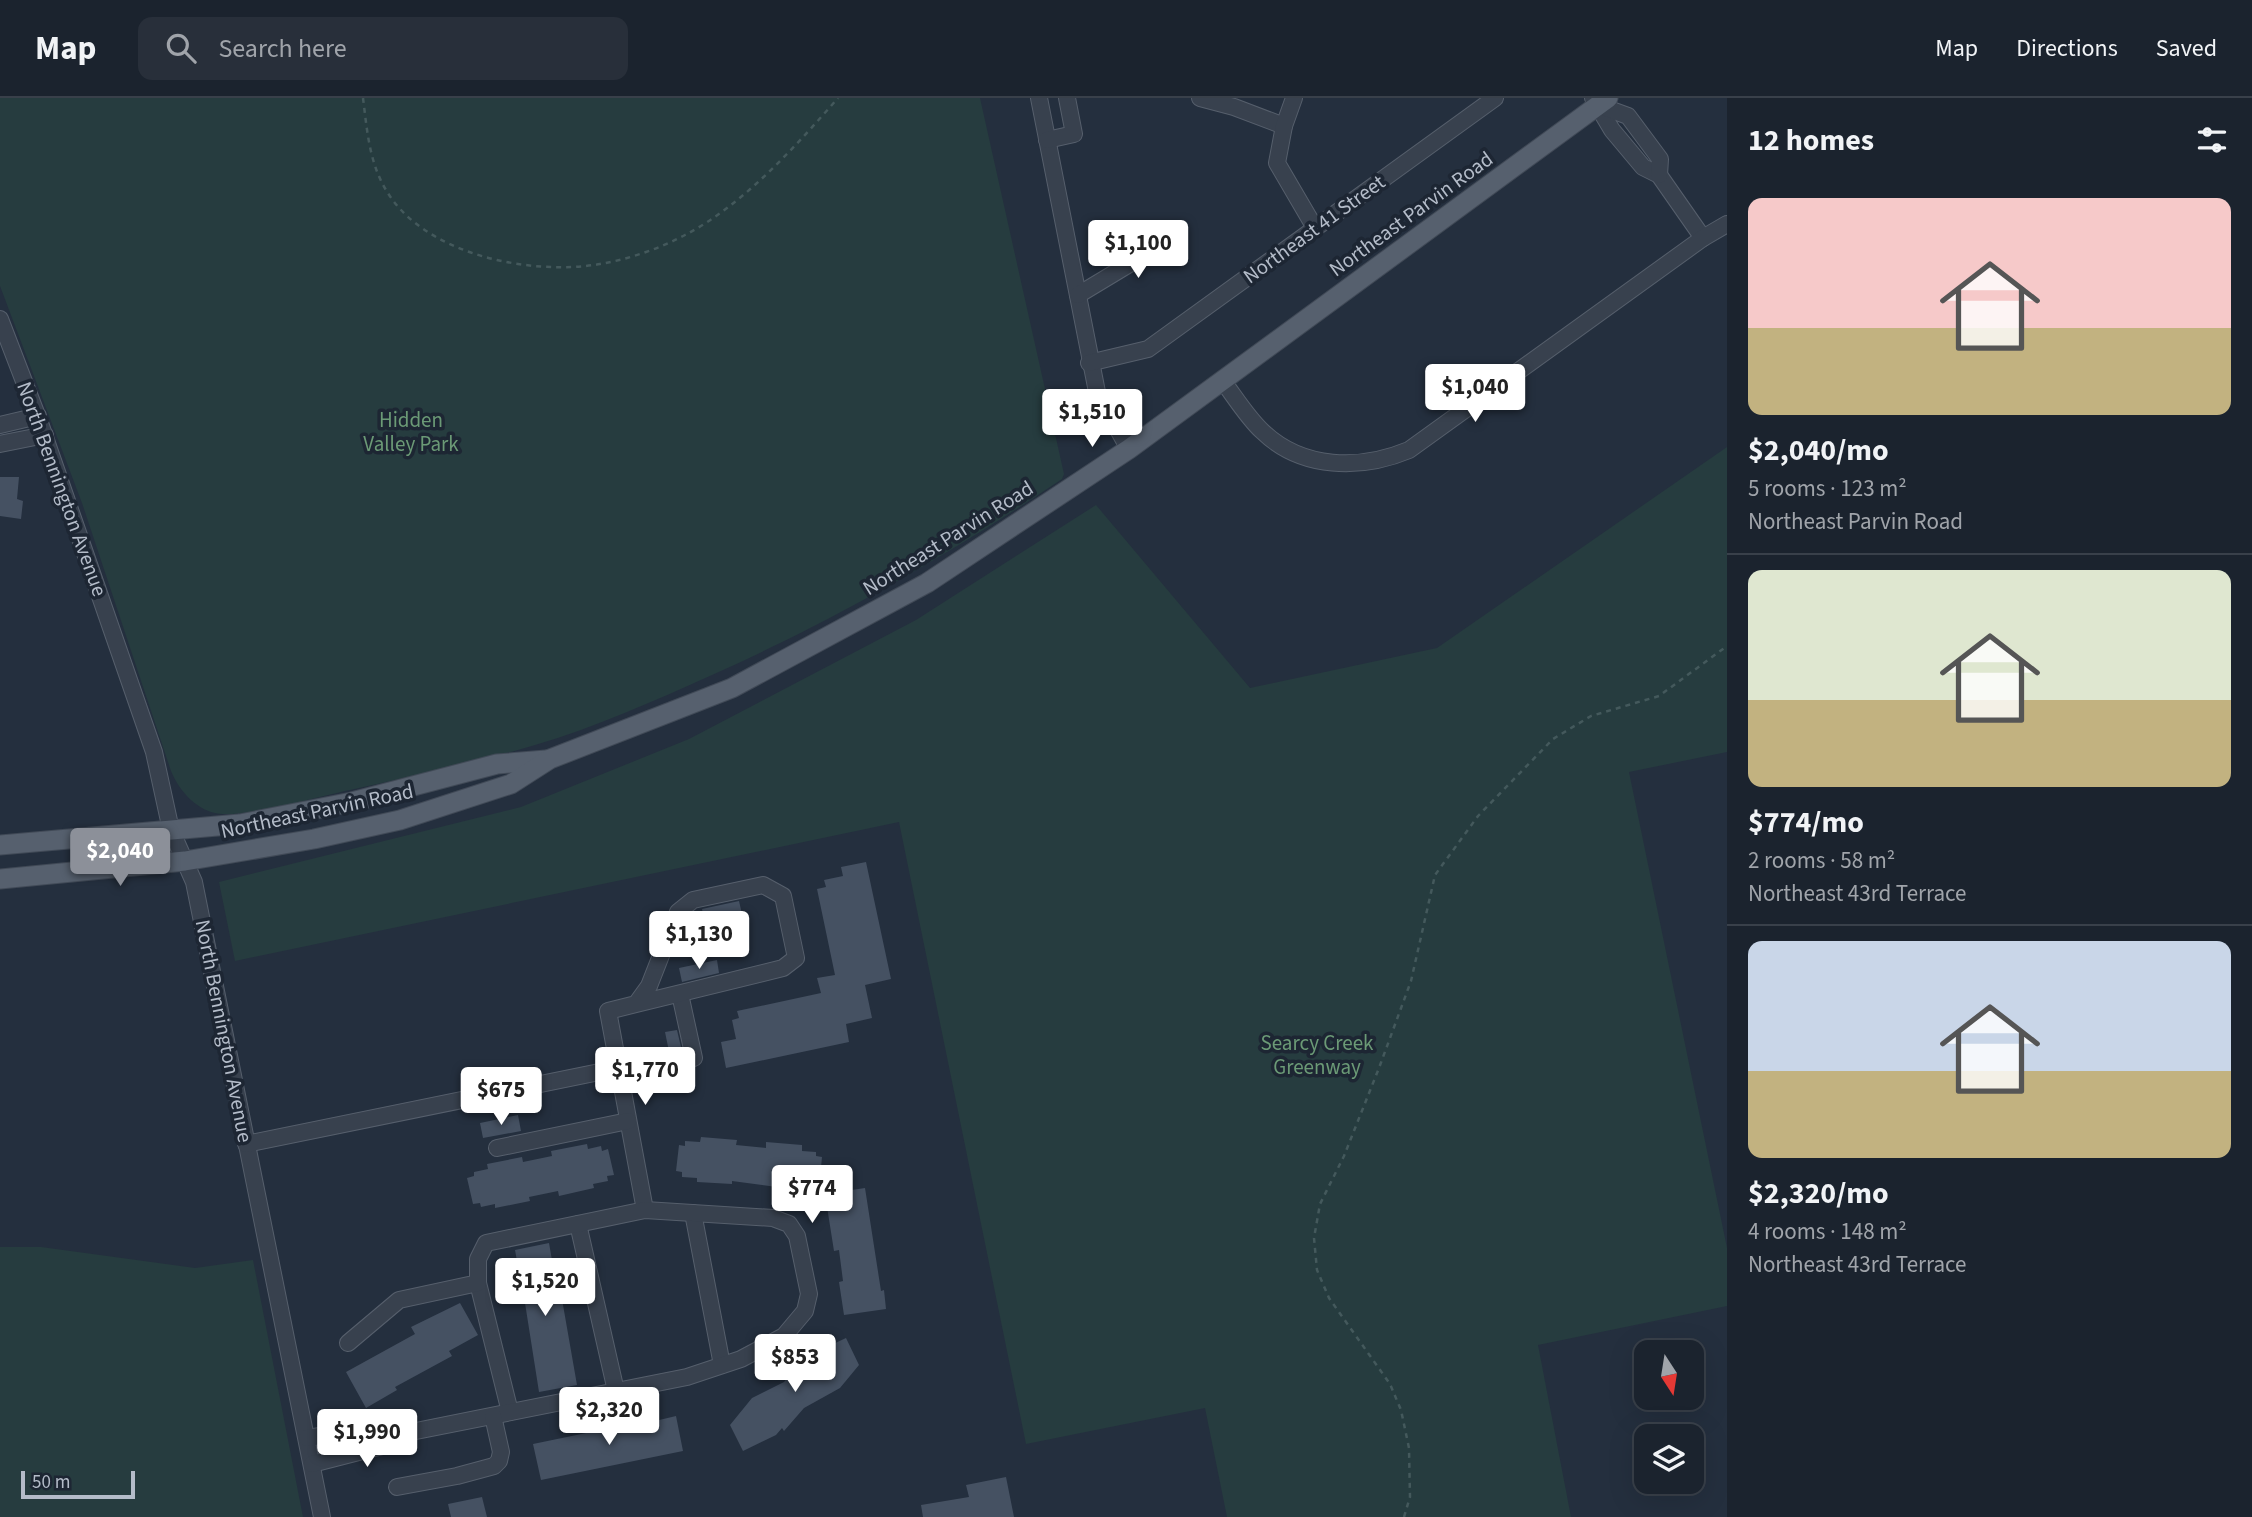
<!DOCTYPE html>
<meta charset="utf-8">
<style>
body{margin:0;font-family:"Source Sans 3",sans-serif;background:#282f3a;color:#f1f3f6;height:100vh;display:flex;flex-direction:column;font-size:26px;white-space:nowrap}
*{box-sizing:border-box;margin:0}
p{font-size:23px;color:#a0a4aa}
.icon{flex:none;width:38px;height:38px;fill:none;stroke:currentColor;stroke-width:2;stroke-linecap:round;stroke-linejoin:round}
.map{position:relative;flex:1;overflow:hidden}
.drawer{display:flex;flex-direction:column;background:#1b232e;width:525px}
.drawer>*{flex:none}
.needle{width:46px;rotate:168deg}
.buttons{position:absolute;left:1634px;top:1242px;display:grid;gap:14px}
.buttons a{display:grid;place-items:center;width:70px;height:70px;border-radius:14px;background:#1b232e;box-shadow:0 7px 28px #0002,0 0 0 2px #39404a;font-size:35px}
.scale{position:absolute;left:21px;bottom:18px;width:114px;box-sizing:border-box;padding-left:7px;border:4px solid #b4bcc9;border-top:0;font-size:19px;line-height:24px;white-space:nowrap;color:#b4bcc9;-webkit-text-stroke:5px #1d2633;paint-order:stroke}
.price{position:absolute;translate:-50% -60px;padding:0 16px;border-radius:7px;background:#fff;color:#222;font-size:23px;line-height:46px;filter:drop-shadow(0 2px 4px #0008)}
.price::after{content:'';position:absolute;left:50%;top:42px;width:21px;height:16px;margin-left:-10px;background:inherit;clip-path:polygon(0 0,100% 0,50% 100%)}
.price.current{background:#8c9099;color:#fff}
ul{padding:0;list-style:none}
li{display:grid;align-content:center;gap:14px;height:371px;padding:0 21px}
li+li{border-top:2px solid #39404a}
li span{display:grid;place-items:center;height:217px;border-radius:14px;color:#555}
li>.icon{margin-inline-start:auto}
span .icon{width:126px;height:126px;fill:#fffc;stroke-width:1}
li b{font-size:30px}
h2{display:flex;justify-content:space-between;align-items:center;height:84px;padding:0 21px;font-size:30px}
header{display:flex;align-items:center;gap:42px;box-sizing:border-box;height:98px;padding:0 35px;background:#1b232e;border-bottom:2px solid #39404a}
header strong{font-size:33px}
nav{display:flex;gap:38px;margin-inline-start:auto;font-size:24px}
.search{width:490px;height:63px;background:#282f3a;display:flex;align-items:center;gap:18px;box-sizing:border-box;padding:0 24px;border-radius:14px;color:#a0a4aa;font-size:26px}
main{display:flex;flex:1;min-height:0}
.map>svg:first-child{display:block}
</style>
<header>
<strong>Map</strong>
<div class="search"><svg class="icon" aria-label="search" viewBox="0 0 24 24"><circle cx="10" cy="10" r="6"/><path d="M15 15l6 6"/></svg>Search here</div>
<nav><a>Map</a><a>Directions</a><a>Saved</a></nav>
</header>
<main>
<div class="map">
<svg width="1727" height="1419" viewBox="0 0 1727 1419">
<rect width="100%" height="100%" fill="#242f3e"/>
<g fill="#263c3f">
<path d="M0,0h980l84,376 -2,5c-112,75 -227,141 -350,196 -58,26 -116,52 -177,70 -61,18 -123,31 -185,45 -29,6 -109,29 -135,23 -21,-5 -36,-23 -44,-42l-89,-268 -82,-217z"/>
<path d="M1727,349v305l-98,20 98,476v58l-189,39 33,172h-344l-22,-109 -179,36 -127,-622 -664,139 -16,-79 302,-75 168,-68 227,-119 180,-115 154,183 187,-40z"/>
<path d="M0,1149h41l154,21 58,-8 50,257h-303z"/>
</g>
<g fill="#455162">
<path d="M0,379h19l-2,22 6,2 -2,18 -21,-3z"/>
<path d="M866,764l25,117 -26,6 7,33 -26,6 3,18 -123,26 -5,-26 15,-3 -4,-19 7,-2 -2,-7 84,-18 -4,-15 18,-3 -18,-86 9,-2 -2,-7 19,-4 -2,-9z"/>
<path d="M739,803l3,13 -37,8 -3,-13z"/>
<path d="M717,862l2,13 -37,9 -3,-14z"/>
<path d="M677,932l7,30 4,7 -15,4 -8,-39z"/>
<path d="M518,1017l3,16 -38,7 -3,-15z"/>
<path d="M701,1039l36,3 -1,5 30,3v-6l36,3v6l14,1v4l6,1 -3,31 -21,-2v4l-66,-9v3l-35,-2v-4l-15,-1v-5l-6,-1 3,-26 6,1v-5l15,1z"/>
<path d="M587,1046l1,5 13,-3 1,5 6,-2 6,26 -7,1 1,5 -15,3 1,4 -35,8 -1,-5 -29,6 1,4 -35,7v-4l-14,3 -1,-4 -7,1 -6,-26 7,-2v-4l14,-3 -1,-5 35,-7 1,5 29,-6 -1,-5z"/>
<path d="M865,1090l16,103 3,-1 2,19 -42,6 -5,-33 4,-1 -4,-31 -5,1 -9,-57z"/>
<path d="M549,1145l7,40 3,-1 18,103 -38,7 -14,-89 -6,1 -6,-31 6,-1 -4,-22z"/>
<path d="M460,1205l18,32 -29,16 3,5 -57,31 2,3 -31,18 -20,-36 69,-38 -4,-7z"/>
<path d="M846,1240l13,27 -19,23 -36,20 -20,23 -2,-3 -6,7 -33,16 -13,-26 22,-27 32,-16 17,-20 8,-3 5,-6z"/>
<path d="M654,1317l1,6 21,-5 7,35 -142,29 -8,-36 87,-18 -1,-3z"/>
<path d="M1006,1379l8,40h-91l-2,-12 48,-8 -3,-12z"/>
<path d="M482,1399l5,20h-36l-3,-13z"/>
</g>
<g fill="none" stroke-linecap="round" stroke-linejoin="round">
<g stroke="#565f6c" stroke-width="18">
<g id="minor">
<path d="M1039,0l58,294 32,57"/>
<path d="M1200,0l34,9 50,19"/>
<path d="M1294,0l-10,28 -7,37 38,65"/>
<path d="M1593,0l19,32 31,37 16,8 44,63"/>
<path d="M1598,7l30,11 32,43 -1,16"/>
<path d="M1047,42l27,-6 -7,-36"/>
<path d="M1078,197l63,-38 35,-25"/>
<path d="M0,221l40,104 114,329 17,78 23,52 128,635"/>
<path d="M1089,265l59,-14 347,-251"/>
<path d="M1222,282c13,17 25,37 40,51 40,39 99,39 147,19l294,-212 24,-14"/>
<path d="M0,327l38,-9"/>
<path d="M0,346l45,-9"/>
<path d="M680,896l14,64"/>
<path d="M636,906l147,-36 13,-10 -13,-62 -20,-11 -70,15 -15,12 -29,74 -13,18 -28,7 37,199"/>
<path d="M246,1046l373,-76"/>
<path d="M497,1050l131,-27"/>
<path d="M693,1115l29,152"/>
<path d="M578,1126l38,167"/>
<path d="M478,1185l32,129"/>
<path d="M307,1340l72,-11 27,6"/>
<path d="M312,1366l74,-19 20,-12 281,-56 54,-18 43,-23 21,-25 4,-17 -12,-58 -8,-12 -16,-6 -128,-8 -159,33 -8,16v24l-79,17 -51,43"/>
<path d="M397,1389l60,-11 37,-10 5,-5 2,-9 -8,-36"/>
</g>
</g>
<g stroke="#414a57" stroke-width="21">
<g id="major">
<path d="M0,747l240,-21 112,-22 145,-38 49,-4"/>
<path d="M0,781l185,-18 129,-22 86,-19 111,-36 39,-25 182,-71 195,-105 202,-134 479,-351"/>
</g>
</g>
<g stroke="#44595c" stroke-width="2.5" stroke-dasharray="5 5" stroke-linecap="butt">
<path d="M363,0c4,31 6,64 23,92 38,65 145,86 214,74 29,-5 59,-15 85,-29 58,-30 110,-88 153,-137"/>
<path d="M1404,1419l6,-20 -1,-49 -8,-38 -11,-26 -61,-86 -12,-28 -3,-32 6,-34 24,-48 35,-88 32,-87 24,-106 43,-59 75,-77 38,-23 68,-20 68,-50"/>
</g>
<use href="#minor" stroke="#38414e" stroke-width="16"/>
<use href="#major" stroke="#56606e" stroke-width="19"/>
</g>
<g text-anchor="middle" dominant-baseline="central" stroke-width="7" stroke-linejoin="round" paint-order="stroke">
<g font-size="21" fill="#b4bcc9" stroke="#1d2633">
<text transform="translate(1411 116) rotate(-36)">Northeast Parvin Road</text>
<text transform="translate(1314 131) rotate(-36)">Northeast 41 Street</text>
<text transform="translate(62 391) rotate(70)">North Bennington Avenue</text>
<text transform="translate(948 440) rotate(-32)">Northeast Parvin Road</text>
<text transform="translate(317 713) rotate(-12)">Northeast Parvin Road</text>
<text transform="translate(224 933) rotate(79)">North Bennington Avenue</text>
</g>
<g font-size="21" fill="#6b9a76" stroke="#1d2633">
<text x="411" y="322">Hidden<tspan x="411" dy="24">Valley Park</tspan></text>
<text x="1317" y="945">Searcy Creek<tspan x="1317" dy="24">Greenway</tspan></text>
</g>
</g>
</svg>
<div class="buttons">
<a><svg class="needle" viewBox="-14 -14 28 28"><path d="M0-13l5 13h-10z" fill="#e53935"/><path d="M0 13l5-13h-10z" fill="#a0a4aa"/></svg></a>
<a><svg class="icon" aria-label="layers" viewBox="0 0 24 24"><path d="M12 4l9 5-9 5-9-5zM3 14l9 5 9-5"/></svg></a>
</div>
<div class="scale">50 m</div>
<b class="price" style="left:1138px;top:182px">$1,100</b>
<b class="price" style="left:1475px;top:326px">$1,040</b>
<b class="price" style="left:1092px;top:351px">$1,510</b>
<b class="price current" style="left:120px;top:790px">$2,040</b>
<b class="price" style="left:699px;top:873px">$1,130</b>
<b class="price" style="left:645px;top:1009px">$1,770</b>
<b class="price" style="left:501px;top:1029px">$675</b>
<b class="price" style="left:812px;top:1127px">$774</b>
<b class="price" style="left:545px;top:1220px">$1,520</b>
<b class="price" style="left:795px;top:1296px">$853</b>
<b class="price" style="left:609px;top:1349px">$2,320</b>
<b class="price" style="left:367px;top:1371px">$1,990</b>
</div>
<section class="drawer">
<h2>12 homes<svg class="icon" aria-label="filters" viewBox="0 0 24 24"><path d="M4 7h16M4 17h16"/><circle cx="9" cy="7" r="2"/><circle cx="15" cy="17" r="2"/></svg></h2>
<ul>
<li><span style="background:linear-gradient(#f6c9c9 60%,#c2b280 0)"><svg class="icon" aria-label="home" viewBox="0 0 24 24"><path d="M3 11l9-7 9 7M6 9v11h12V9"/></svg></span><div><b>$2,040/mo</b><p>5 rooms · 123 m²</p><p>Northeast Parvin Road</p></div></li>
<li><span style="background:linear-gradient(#dfe7d0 60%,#c2b280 0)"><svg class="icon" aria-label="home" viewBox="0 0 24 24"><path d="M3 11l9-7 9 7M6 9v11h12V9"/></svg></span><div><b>$774/mo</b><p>2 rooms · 58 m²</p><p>Northeast 43rd Terrace</p></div></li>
<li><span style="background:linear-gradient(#c9d6e8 60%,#c2b280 0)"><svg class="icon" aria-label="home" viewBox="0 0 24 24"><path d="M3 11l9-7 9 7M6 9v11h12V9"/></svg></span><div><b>$2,320/mo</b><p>4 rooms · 148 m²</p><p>Northeast 43rd Terrace</p></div></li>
</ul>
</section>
</main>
